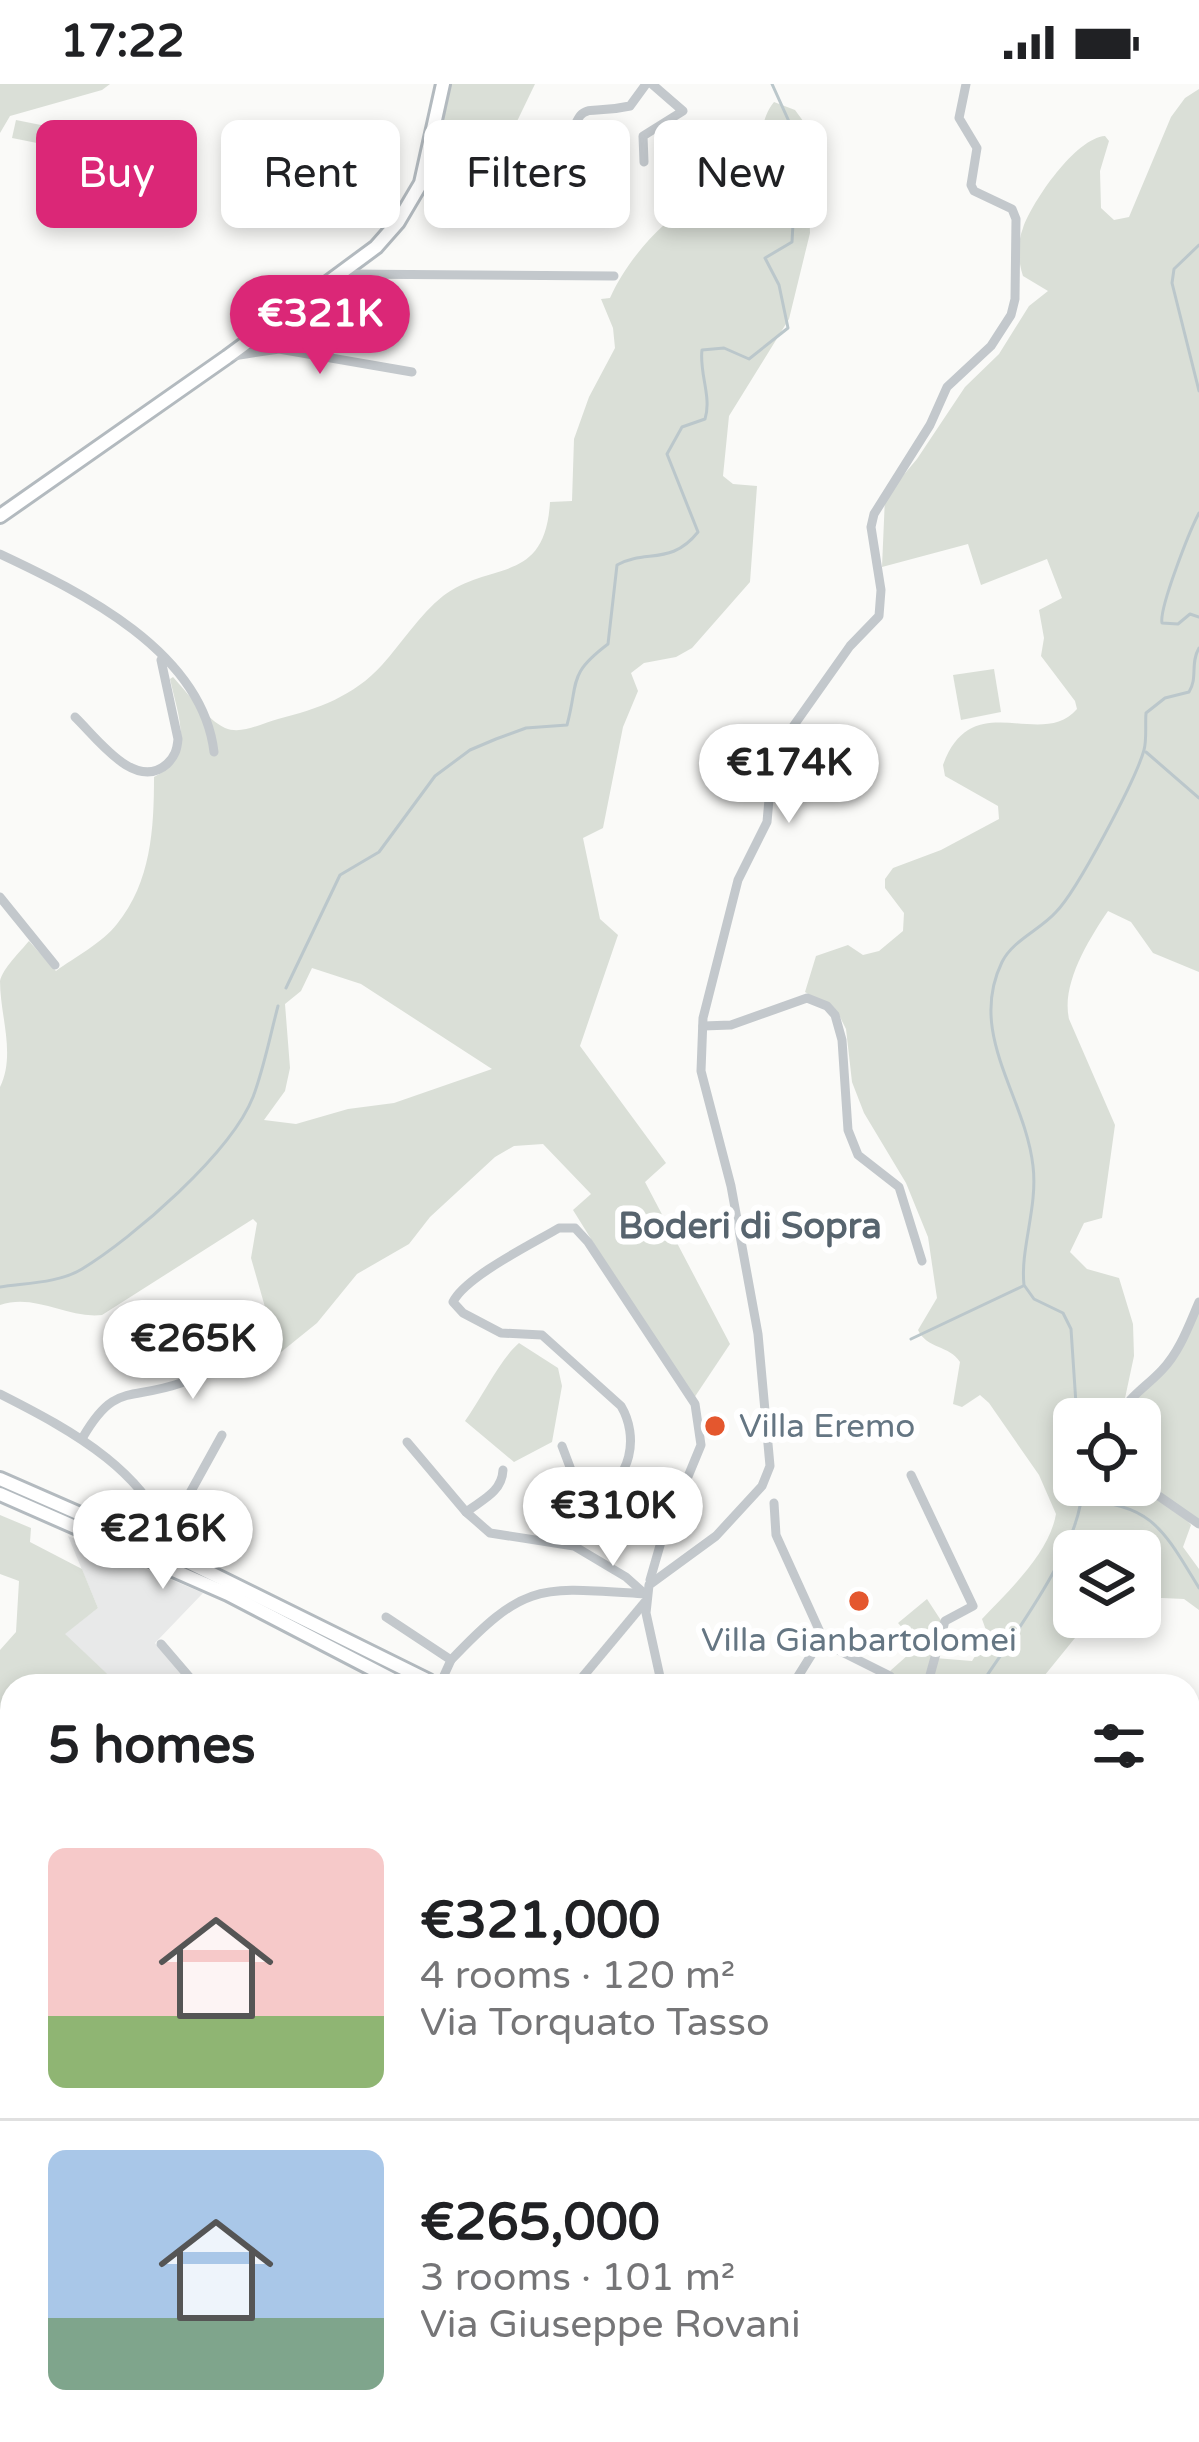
<!DOCTYPE html>
<meta charset="utf-8">
<style>
body{margin:0;font-family:"Varela Round",sans-serif;background:#f2f2f2;color:#202124;height:100vh;display:flex;flex-direction:column;font-size:45px;white-space:nowrap}
*{box-sizing:border-box;margin:0}
p{font-size:39px;color:#757577}
.icon{flex:none;width:66px;height:66px;fill:none;stroke:currentColor;stroke-width:2;stroke-linecap:round;stroke-linejoin:round}
.map{position:relative;flex:1;overflow:hidden}
.sheet{position:absolute;left:0px;top:1590px;width:1200px;height:768px;display:flex;flex-direction:column;background:#fff;border-radius:36px 36px 0 0;box-shadow:0 6px 18px #0003}
.sheet>*{flex:none}
.banner{position:absolute;left:36px;top:36px;width:1128px;height:108px;display:flex;gap:24px}
.buttons{position:absolute;left:1053px;top:1314px;display:grid;gap:24px}
.buttons a{display:grid;place-items:center;width:108px;height:108px;border-radius:18px;background:#fff;box-shadow:0 6px 18px #0003;font-size:60px}
.price{position:absolute;translate:-50% -102px;padding:0 27px;border-radius:42px;background:#fff;color:#222;font-size:39px;line-height:78px;filter:drop-shadow(0 3px 6px #0008)}
.price::after{content:'';position:absolute;left:50%;top:72px;width:36px;height:27px;margin-left:-18px;background:inherit;clip-path:polygon(0 0,100% 0,50% 100%)}
.price.current{background:#db2777;color:#fff}
ul{padding:0;list-style:none}
li{display:flex;align-items:center;gap:36px;height:300px;padding:0 48px}
li+li{border-top:3px solid #e0e0e0}
li span{display:grid;place-items:center;flex:none;width:336px;height:240px;border-radius:18px;color:#555}
li>.icon{margin-inline-start:auto}
span .icon{width:144px;height:144px;fill:#fffc;stroke-width:1}
li b{font-size:51px}
h2{display:flex;justify-content:space-between;align-items:center;height:144px;padding:0 48px;font-size:51px}
.chip{padding:0 42px;border-radius:18px;background:#fff;box-shadow:0 6px 18px #0003;font-size:42px;line-height:108px}
.chip.current{background:#db2777;color:#fff}
.status{display:flex;justify-content:space-between;align-items:center;height:84px;padding:0 60px;background:#fff;direction:ltr}
.status svg{height:33px;fill:currentColor}
.map>svg:first-child{display:block}
</style>
<div class="status"><b>17:22</b><svg viewBox="0 0 49 12"><path d="M0 12V9h3v3zM5 12V6h3v6zM10 12V3h3v9zM15 12V0h3v12zM26 1h20v11H26zM47 4h2v5h-2z"/></svg></div>
<div class="map">
<svg width="1199" height="2358" viewBox="0 0 1199 2358">
<rect width="100%" height="100%" fill="#fafaf8"/>
<g fill="#e8e9e9">
<path d="M68,1452l135,57 -48,50 37,43h-72l-56,-52 34,-26z"/>
<path d="M12,2224v122h258l34,8v4h-304v-105z"/>
</g>
<g fill="#dadfd7" fill-rule="evenodd">
<path d="M0,0h110l-8,6 -92,26 -10,17z"/>
<path d="M449,0h86l-39,81 -9,7 -55,-4z"/>
<path d="M1199,5v883l-46,-19 -22,-31 -23,-11c-19,28 -47,73 -39,108l46,106 -13,93 -18,5 -14,29 17,17 32,9 14,46 1,32 -13,61 10,-18 35,-29 33,-61v211l-20,-9 12,14 -8,22 16,22v41l-15,-11 -44,-2v-46h-66v66h18l-56,69h-132l-14,-15 28,-25 -20,-23 29,-24 15,23 -7,36 37,3 16,-25 -6,-17c27,-29 67,-65 74,-105l-17,-39 -50,-72 -9,-8 -18,12 -9,-3 7,-42c-11,-17 -33,-13 -42,-32l19,-32 -9,-61 -22,-54 -42,-70 -12,-31 -6,-53 -9,-18 -32,-19 11,-36 32,-11 15,10 16,-4 24,-20 1,-18 -19,-25v-9l8,-11 48,-18 58,-31 -1,-13 -53,-30 -2,-11c29,-80 98,-14 134,-56l-2,-8 -34,-45 3,-18 -5,-28 23,-12 -15,-39 -66,26 -13,-41 -86,23 3,-70 32,-38 48,-72 34,-33 30,-48 19,-15 -25,-15c-5,-15 -6,-33 0,-48 10,-28 53,-90 82,-92l4,5 -9,30 1,37 13,12 15,-3 42,-100 14,-19zM1074,1335h66v66h-66z"/>
<path d="M774,18l21,8 11,15 4,108 -21,86 -60,97 -6,60 10,8 24,2 -7,96 -58,66 -16,9 -32,6 -13,10 7,18 -15,36 -20,101 -20,10 17,81 18,16 -38,111 86,117 -21,19 85,162 -38,57 -119,-191 18,-16 -48,-50 -29,2 -19,11 -65,60 -21,27 -52,30 -40,49 -47,38 -8,-1 -5,-8 12,-31 -18,-63 6,-35 -4,-4 -151,96c-35,4 -66,-22 -102,-10v-218c16,-33 0,-71 0,-106 3,-13 20,-29 29,-40l27,30c19,-14 46,-28 61,-47 34,-42 37,-95 37,-147 42,-21 24,-61 16,-98l3,-2c14,15 33,42 52,51 17,7 37,-5 53,-9 40,-10 76,-23 104,-54 20,-22 37,-50 61,-69 47,-36 102,-10 107,-94l22,-1 2,-62 15,-42 26,-49 -2,-20 -12,-29 9,-1c17,-38 52,-78 88,-98 14,-8 32,-10 43,-20 23,-19 15,-57 33,-78zM312,884l49,16 131,85 -98,34 -46,6 -52,15 -32,-4 21,-29 5,-23 -5,-64 16,-13z"/>
<path d="M16,36l90,18 -4,18 -90,-18z"/>
<path d="M994,585l7,43 -40,8 -8,-45z"/>
<path d="M519,1259l39,25 4,18 -10,56 -38,20 -49,-41c16,-22 36,-63 54,-78z"/>
<path d="M0,1431l31,13 -1,14 52,27 16,39 -33,26 55,52h-108v83l-12,-2v-117l16,-18 3,-51 -19,-7z"/>
<path d="M0,2069l12,9v121l-12,-3z"/>
</g>
<g fill="none" stroke-linecap="round" stroke-linejoin="round">
<g stroke="#bbc7cb" stroke-width="3">
<path d="M1199,161l-25,24 -2,14 27,108"/>
<path d="M1199,429c-9,17 -40,95 -37,110l16,1 12,-10 9,3"/>
<path d="M1146,668l53,46"/>
<path d="M286,904l54,-113 39,-23 56,-76 35,-26 26,-11 30,-11 41,-3c12,-44 0,-50 41,-81l9,-79c29,-16 54,1 81,-33l-31,-78 15,-27 23,-8c7,-22 -6,-46 -3,-69l22,-2 25,11 39,-31 -9,-43 -14,-27 27,-16 2,-37 16,-37 -38,-84"/>
<path d="M0,1203c26,-4 59,-4 82,-18 51,-31 149,-116 171,-172 11,-29 17,-61 25,-91"/>
<path d="M911,1255l112,-53"/>
<path d="M1077,1335l-6,-90 -8,-16 -29,-14 -10,-14c-4,-36 14,-78 9,-119 -8,-71 -66,-132 -31,-204 11,-22 38,-32 54,-50 21,-21 80,-133 88,-162 3,-11 1,-26 2,-37l19,-15 24,-6c9,-14 1,-29 10,-44"/>
<path d="M1080,1418c71,-2 86,32 119,86"/>
<path d="M980,1602c32,-49 104,-142 102,-201"/>
</g>
<g stroke="#b3babf" stroke-width="18">
<g id="secondary">
<path d="M0,432l227,-159 149,-110 22,-25 23,-39 22,-99"/>
<path d="M0,1395l176,77 253,125"/>
<path d="M0,1410l228,100 177,92"/>
<path d="M1188,1842l11,-3"/>
<path d="M1188,1856l11,-3"/>
<path d="M0,2063l12,9"/>
<path d="M0,2206l12,3"/>
<path d="M1188,2285l11,1"/>
<path d="M488,2346l38,12"/>
<path d="M1092,2346l17,12"/>
<path d="M832,2358l47,-12"/>
</g>
</g>
<g stroke="#b5babe" stroke-width="20">
<path id="primary" d="M621,2358l16,-8 22,8"/>
</g>
<g stroke="#b4b9bd" stroke-width="22">
<g id="highway">
<path d="M0,1922l12,13"/>
<path d="M610,2346l4,12"/>
<path d="M632,2346l10,5"/>
</g>
</g>
<g stroke="#c3c8cc" stroke-width="9">
<path d="M562,70c26,-61 14,-36 68,-48l16,-22"/>
<path d="M644,78l-1,-26 40,-25 -31,-27"/>
<path d="M343,190l271,2"/>
<path d="M233,272l46,-7 133,23"/>
<path d="M0,470c81,38 202,97 214,198"/>
<path d="M75,633c22,21 60,75 92,47 8,-8 10,-14 11,-25l-17,-79"/>
<path d="M0,813l55,68"/>
<path d="M703,942l28,-1 76,-27 20,8 8,9 7,25 6,90 10,25 41,32 23,74"/>
<path d="M0,1310c73,37 152,79 176,162"/>
<path d="M1117,1335c12,-23 28,-31 45,-49 18,-19 27,-45 37,-68"/>
<path d="M83,1353c32,-55 46,-36 98,-54 22,-8 40,-22 58,-36l-3,-8"/>
<path d="M407,1358l59,70 24,21 84,13 52,31 19,17"/>
<path d="M562,1362l14,37 19,9c37,-10 44,-56 26,-86l-79,-71 -41,-2 -38,-20 -10,-11c12,-25 79,-58 106,-74h16l13,14 107,162 6,41 -40,97 -11,38"/>
<path d="M911,1391l62,131 -28,15 -18,65"/>
<path d="M1140,1399l59,41"/>
<path d="M774,1419l2,32 44,97v9l-28,45"/>
<path d="M466,1428c16,-12 36,-20 37,-42"/>
<path d="M176,1467l4,-40 42,-76"/>
<path d="M386,1533l65,43 -10,22"/>
<path d="M820,1557l70,35 9,10"/>
<path d="M161,1560l36,42"/>
<path d="M451,1576c75,-79 88,-73 194,-66"/>
<path d="M575,1602l70,-84"/>
<path d="M662,1602l-16,-73 3,-28 67,-49 46,-50 8,-20 -12,-132 -27,-148 -30,-115 2,-53 35,-138 29,-58 5,-57 20,-37 58,-82 29,-30 2,-26 -10,-63 3,-13 56,-89 17,-38 44,-41 20,-31 4,-16 1,-80 -4,-10 -38,-18 -3,-6 6,-37 -18,-30 7,-34"/>
<path d="M0,1680l12,2"/>
<path d="M1188,1934l11,-7"/>
<path d="M1188,2028l11,-2"/>
<path d="M1188,2105h11"/>
<path d="M1188,2242l11,-7"/>
<path d="M659,2346l25,12"/>
<path d="M908,2346l1,12"/>
</g>
<use href="#secondary" stroke="#fff" stroke-width="12"/>
<use href="#primary" stroke="#fff" stroke-width="14"/>
<use href="#highway" stroke="#fff" stroke-width="16"/>
<g stroke="#a2aab0" stroke-width="8">
<g id="rail">
<path d="M1188,1943l11,-7"/>
<path d="M0,2004l12,9"/>
<path d="M563,2346l26,12"/>
</g>
</g>
<use href="#rail" stroke="#fff" stroke-width="3" stroke-dasharray="9" stroke-linecap="butt"/>
</g>
<g fill="#e4572e" stroke="#fff" stroke-width="4.5">
<circle cx="715" cy="1342" r="12"/>
<circle cx="859" cy="1517" r="12"/>
</g>
<g text-anchor="middle" dominant-baseline="central" stroke-width="12" stroke-linejoin="round" paint-order="stroke">
<g font-size="33" fill="#657683" stroke="#fff" text-anchor="start">
<text x="739" y="1342">Villa Eremo</text>
<text x="859" y="1556" text-anchor="middle">Villa Gianbartolomei</text>
</g>
<g font-size="36" font-weight="bold" fill="#57646e" stroke="#fff">
<text x="750" y="1142">Boderi di Sopra</text>
</g>
</g>
</svg>
<div class="buttons">
<a><svg class="icon" aria-label="locate" viewBox="0 0 24 24"><circle cx="12" cy="12" r="6"/><path d="M12 2v4M12 18v4M2 12h4M18 12h4"/></svg></a>
<a><svg class="icon" aria-label="layers" viewBox="0 0 24 24"><path d="M12 4l9 5-9 5-9-5zM3 14l9 5 9-5"/></svg></a>
</div>
<b class="price current" style="left:320px;top:293px">€321K</b>
<b class="price" style="left:789px;top:742px">€174K</b>
<b class="price" style="left:193px;top:1318px">€265K</b>
<b class="price" style="left:613px;top:1485px">€310K</b>
<b class="price" style="left:163px;top:1508px">€216K</b>
<div class="banner">
<a class="chip current">Buy</a>
<a class="chip">Rent</a>
<a class="chip">Filters</a>
<a class="chip">New</a>
</div>
<section class="sheet">
<h2>5 homes<svg class="icon" aria-label="filters" viewBox="0 0 24 24"><path d="M4 7h16M4 17h16"/><circle cx="9" cy="7" r="2"/><circle cx="15" cy="17" r="2"/></svg></h2>
<ul>
<li><span style="background:linear-gradient(#f6c9c9 70%,#8fb573 0)"><svg class="icon" aria-label="home" viewBox="0 0 24 24"><path d="M3 11l9-7 9 7M6 9v11h12V9"/></svg></span><div><b>€321,000</b><p>4 rooms · 120 m²</p><p>Via Torquato Tasso</p></div></li>
<li><span style="background:linear-gradient(#a9c7e8 70%,#7fa58c 0)"><svg class="icon" aria-label="home" viewBox="0 0 24 24"><path d="M3 11l9-7 9 7M6 9v11h12V9"/></svg></span><div><b>€265,000</b><p>3 rooms · 101 m²</p><p>Via Giuseppe Rovani</p></div></li>
</ul>
</section>
</div>
